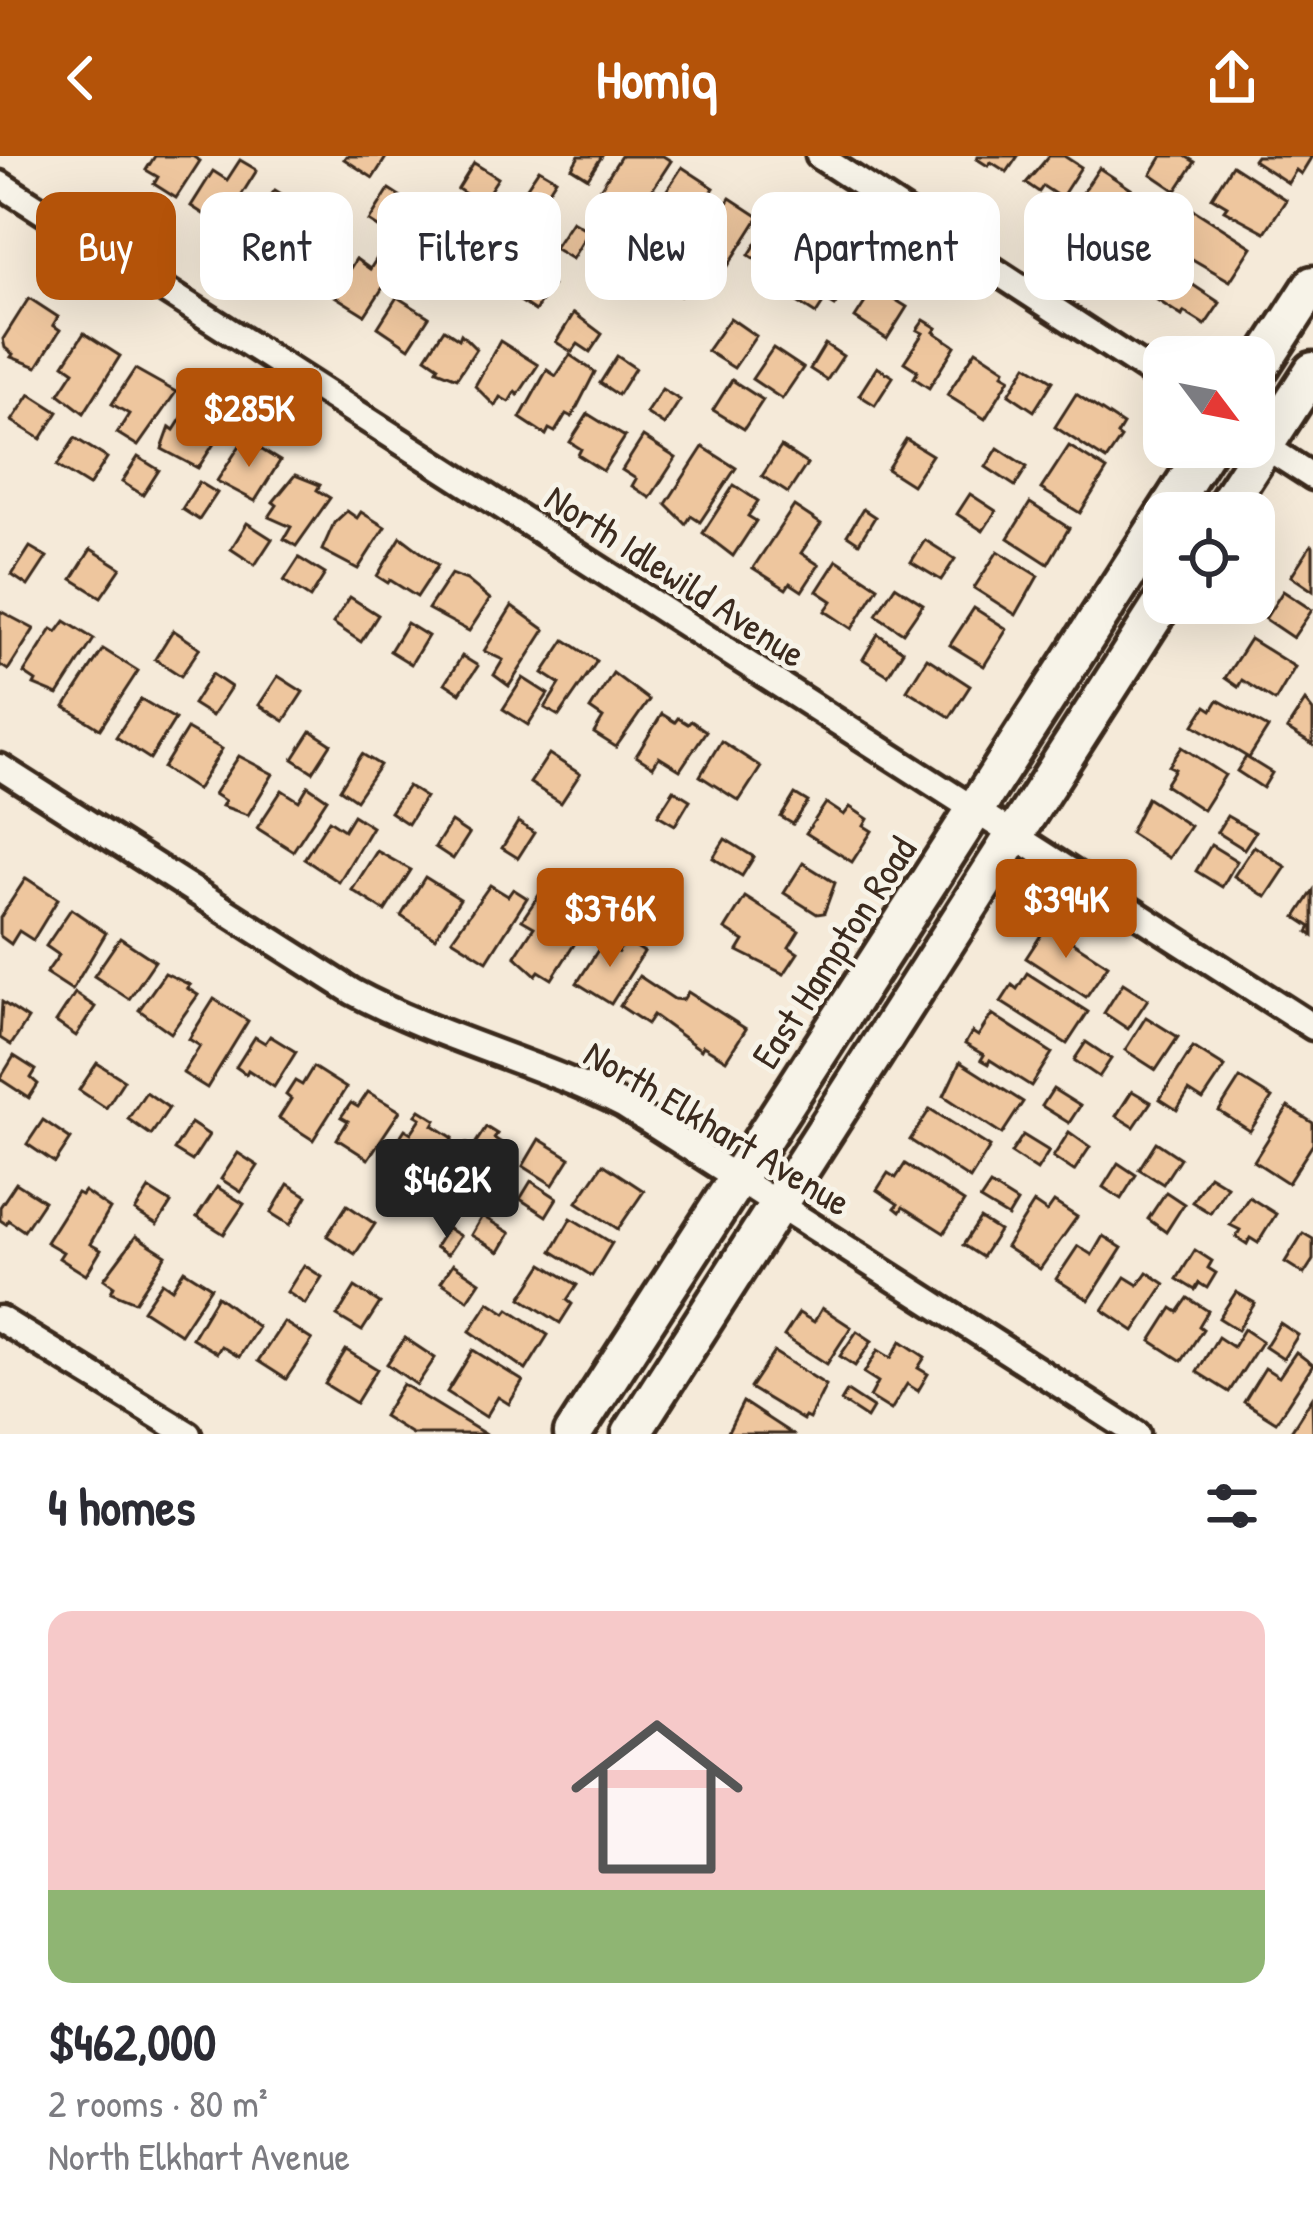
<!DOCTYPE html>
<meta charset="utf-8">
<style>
body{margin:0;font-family:"Patrick Hand",sans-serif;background:#f7f7f7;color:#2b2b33;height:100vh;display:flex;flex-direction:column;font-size:45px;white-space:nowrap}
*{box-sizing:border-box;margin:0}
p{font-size:39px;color:#7c7c81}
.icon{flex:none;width:66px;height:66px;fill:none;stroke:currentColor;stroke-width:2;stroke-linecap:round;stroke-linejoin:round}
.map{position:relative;height:1278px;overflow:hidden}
.details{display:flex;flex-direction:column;background:#fff;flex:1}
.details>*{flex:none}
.top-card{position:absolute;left:36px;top:36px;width:1242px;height:108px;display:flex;gap:24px}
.needle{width:78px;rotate:122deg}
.buttons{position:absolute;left:1143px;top:180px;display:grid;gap:24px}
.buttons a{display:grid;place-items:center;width:132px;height:132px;border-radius:24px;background:#fff;box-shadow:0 12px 48px #0002;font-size:60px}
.price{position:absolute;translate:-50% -102px;padding:0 27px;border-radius:12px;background:#b45309;color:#fff;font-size:39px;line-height:78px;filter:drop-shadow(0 3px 6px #0008)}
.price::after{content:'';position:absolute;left:50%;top:72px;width:36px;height:27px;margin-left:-18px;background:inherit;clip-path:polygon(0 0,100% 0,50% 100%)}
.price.active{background:#222;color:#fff}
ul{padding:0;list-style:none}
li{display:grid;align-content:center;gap:24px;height:636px;padding:0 48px}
li span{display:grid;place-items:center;height:372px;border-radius:24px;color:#555}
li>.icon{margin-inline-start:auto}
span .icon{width:216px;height:216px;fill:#fffc;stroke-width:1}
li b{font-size:51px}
h2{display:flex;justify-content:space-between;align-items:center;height:144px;padding:0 48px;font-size:51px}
.pill{padding:0 42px;border-radius:24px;background:#fff;box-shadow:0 12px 48px #0002;font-size:42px;line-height:108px}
.pill.active{background:#b45309;color:#fff}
header{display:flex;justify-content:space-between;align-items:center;height:156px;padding:0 48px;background:#b45309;color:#fff;font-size:54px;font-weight:800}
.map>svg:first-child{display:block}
</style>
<header><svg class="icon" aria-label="back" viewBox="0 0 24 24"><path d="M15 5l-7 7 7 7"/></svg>Homiq<svg class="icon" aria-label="share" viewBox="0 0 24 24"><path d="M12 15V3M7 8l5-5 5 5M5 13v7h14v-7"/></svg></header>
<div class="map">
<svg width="1313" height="1278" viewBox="0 0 1313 1278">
<rect width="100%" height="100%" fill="#f5ead9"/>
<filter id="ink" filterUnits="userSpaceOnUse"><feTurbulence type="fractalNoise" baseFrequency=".00833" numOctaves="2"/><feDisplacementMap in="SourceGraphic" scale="24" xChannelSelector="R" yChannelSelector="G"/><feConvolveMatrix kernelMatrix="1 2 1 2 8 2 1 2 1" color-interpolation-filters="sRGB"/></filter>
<g filter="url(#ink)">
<g fill="#eec69e" stroke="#3b2a1e" stroke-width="3">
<path d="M155,0h37l8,5 -24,37 -22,-14 4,-7 -12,-7z"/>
<path d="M346,0h41l-14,22 -29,-19z"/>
<path d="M579,0h23l-14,22 -16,-10z"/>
<path d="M621,0h42l8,5 -30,46 -19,-13 -6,10 -18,-12z"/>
<path d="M978,0h40l-11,16 -16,-10 -3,4 -11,-7z"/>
<path d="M1049,0h15l17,11 -20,31 -18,-12 -4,6 -13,-9z"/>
<path d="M1162,0h23l10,6 -19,29 -25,-17z"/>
<path d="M1256,0h56l-11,18 -5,-4 -8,13 -35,-23z"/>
<path d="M240,4l17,10 -35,56 -31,-20 22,-35 14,9z"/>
<path d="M474,7l24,15 -17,26 -23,-15z"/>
<path d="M1232,9l54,35 -21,32 -41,-22 3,-4 -15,-9z"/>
<path d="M682,11l32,21 -33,52 -19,-12 -4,-9 10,-16 -7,-4z"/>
<path d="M1099,12l32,21 -29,45 -23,-15 5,-7 -10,-6z"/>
<path d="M539,13l17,10 -18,28 -17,-11z"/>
<path d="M389,33l31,20 -20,32 -31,-20z"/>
<path d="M275,34l29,18 -32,50 -33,-21 21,-34 4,2z"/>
<path d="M730,42l29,19 -31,49 -16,-9 10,-15 -15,-9z"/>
<path d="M1194,54l58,37 -22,34 -60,-35z"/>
<path d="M443,56l29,19 -31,48 -29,-19z"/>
<path d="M1129,56l25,15 -13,20 -24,-16z"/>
<path d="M572,65l17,10 -17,28 -18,-11z"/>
<path d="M769,67l34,22 -20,32 -34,-22z"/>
<path d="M328,68l17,11 -31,46 -28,-17 19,-30 12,7z"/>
<path d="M500,71l27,18 -17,26 -27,-17z"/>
<path d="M629,79l25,17 -19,28 -25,-18z"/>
<path d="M1111,79l28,19 -16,23 -28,-18z"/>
<path d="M683,97l17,11 -20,32 -17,-11z"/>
<path d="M379,99l18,11 -32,49 -32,-20 23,-36 14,10z"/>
<path d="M815,99l10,6 4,-5 12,8 -4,5 16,10 -18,27 -10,-6 -9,14 -28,-18z"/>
<path d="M1166,111l54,36 -15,22 -21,-13 -2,4 -34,-22z"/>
<path d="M536,119l16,10 -17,26 -15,-10z"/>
<path d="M875,131l32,20 -20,32 -32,-21z"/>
<path d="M397,141l32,20 -20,31 -31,-21z"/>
<path d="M29,142l29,19 -5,8 7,5 -23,37 -26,-10 2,-3 -8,-6 -2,-9z"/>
<path d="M574,157l28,21 -12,18 -12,-8 -6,8 -16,-10z"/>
<path d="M730,162l26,18 -22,32 -27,-17z"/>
<path d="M924,164l13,8 -3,4 21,14 -26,42 -15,-10 4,-7 -14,-9 19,-29 -6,-3z"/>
<path d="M444,173l15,10 2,-5 15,15 -19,29 -20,-8 2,-4 -13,-9z"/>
<path d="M84,177l36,23 -36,57 -25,-19 15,-23 -10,-7z"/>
<path d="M500,185l38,24 -20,30 -3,-3 -6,10 -9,-5 -5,9 -20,-20z"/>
<path d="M825,188l18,12 -16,24 -17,-11z"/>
<path d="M773,192l30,20 -21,31 -30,-20z"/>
<path d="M976,194l29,19 -2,5 7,4 -25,41 -38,-24z"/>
<path d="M570,199l25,17 -23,45 -6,-3 -11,18 -6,-3 -3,6 -26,-17 27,-48 9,6z"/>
<path d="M617,200l18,12 -17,27 -18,-12z"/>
<path d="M1027,209l26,16 -19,30 -25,-17z"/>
<path d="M877,211l16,10 -18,28 -16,-10z"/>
<path d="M135,213l41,23 -38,54 -21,-13 12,-19 -17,-10z"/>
<path d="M732,224l31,20 -19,29 -31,-19z"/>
<path d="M662,233l18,11 -16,25 -18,-12z"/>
<path d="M30,238l28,18 -17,27 -29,-18z"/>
<path d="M1076,238l47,31 -6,10 4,3 -15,22 -51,-33z"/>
<path d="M188,252l26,10 -3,4 12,8 -25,38 -36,-19 8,-22 4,3z"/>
<path d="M588,258l37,23 -22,34 -25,-16 3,-6 -11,-7z"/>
<path d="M643,281l33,21 -26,40 -18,-12 4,-7 -14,-9z"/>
<path d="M75,282l32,20 -18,28 -32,-20z"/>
<path d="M244,283l36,22 -25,40 -38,-20z"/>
<path d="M906,283l26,16 -20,30 -25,-16z"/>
<path d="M1069,290l38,24 -27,43 -39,-24z"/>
<path d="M703,291l33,21 -36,54 -9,-6 -5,8 -20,-20z"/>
<path d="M781,291l26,17 -19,29 -26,-17z"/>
<path d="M998,292l29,19 -12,19 -29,-19z"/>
<path d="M138,301l21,13 -16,25 -21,-13z"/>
<path d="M295,319l25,10 -3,5 13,8 -34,48 -12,-7 7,-12 -22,-10 8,-12 -4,-3z"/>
<path d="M199,326l18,11 -18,27 -17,-11z"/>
<path d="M734,329l24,16 -10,15 8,5 -23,35 -30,-23z"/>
<path d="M970,338l26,17 -13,20 -26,-17z"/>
<path d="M1030,347l39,25 -21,36 -40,-26z"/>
<path d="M794,350l27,18 -20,29 18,12 -17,26 -12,-8 -4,6 -33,-21z"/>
<path d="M863,353l12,8 -16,26 -12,-8z"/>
<path d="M347,355l10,7 4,-6 24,15 -27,42 -36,-19 12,-27z"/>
<path d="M247,367l25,16 -17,26 -24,-16z"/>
<path d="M401,381l37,28 -21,32 -27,-17 -2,3 -11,-7z"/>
<path d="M925,384l30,19 -14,21 -30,-18z"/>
<path d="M1311,389l2,2v44l-22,-15z"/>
<path d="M30,391l17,10 -19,29 -16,-11z"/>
<path d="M91,393l30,19 -20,29 -29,-18z"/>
<path d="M998,395l40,25 -22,39 -42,-27z"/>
<path d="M299,402l26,16 -15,24 -26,-17z"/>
<path d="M837,404l41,27 -26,42 -27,-18 7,-10 -15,-10z"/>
<path d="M451,418l16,6 23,19 -21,32 -41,-22z"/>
<path d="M895,430l28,18 -20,29 -27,-18z"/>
<path d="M1283,435l29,19 -19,28 -28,-19z"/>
<path d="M350,441l28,18 -17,27 -28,-19z"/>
<path d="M512,450l33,24 -36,56 -15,-11 9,-15 -19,-9z"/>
<path d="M974,452l33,21 -23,37 -34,-21z"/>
<path d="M0,455l34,18 -26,41 -8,-5z"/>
<path d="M65,465l29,18 -36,56 -24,-10 2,-4 -12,-8 28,-44 5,3z"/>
<path d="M407,467l21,13 -17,28 -21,-13z"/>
<path d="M173,474l27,18 -19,28 -26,-17z"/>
<path d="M878,478l25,17 -15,24 -25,-16z"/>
<path d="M1250,483l45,28 -20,34 -33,-21 -4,7 -13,-9z"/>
<path d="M565,484l32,21 -38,55 -14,-8 15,-24 -17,-11z"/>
<path d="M103,493l35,22 -38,58 -35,-22z"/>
<path d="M462,500l16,10 -18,27 -15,-10z"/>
<path d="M927,502l43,28 -20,31 -43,-27z"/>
<path d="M613,517l36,27 -33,47 -22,-14 9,-15 -13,-9z"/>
<path d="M212,518l19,13 -19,29 -19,-12z"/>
<path d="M278,520l25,16 -19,29 -25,-16z"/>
<path d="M523,522l25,16 -20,31 -25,-16z"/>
<path d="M141,543l34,20 -25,40 -34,-22z"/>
<path d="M1218,544l50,28 -19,30 -55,-33 12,-19 6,4z"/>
<path d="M1305,545l8,10v34l-26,-16z"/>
<path d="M662,558l13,8 3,-4 10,6 3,-3 15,10 -26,39 -21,-13 -6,10 -17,-11z"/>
<path d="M187,573l35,20 -25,41 -34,-22z"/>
<path d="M311,575l20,13 -18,28 -20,-13z"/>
<path d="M721,585l40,26 -22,34 -39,-25z"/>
<path d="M1182,591l43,28 -22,35 -38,-25 10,-16 -6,-3z"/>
<path d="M362,598l18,11 -24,35 -16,-11z"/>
<path d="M549,598l31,20 -19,29 -31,-20z"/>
<path d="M239,600l34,18 -25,41 -26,-9 3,-5 -11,-7z"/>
<path d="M1246,601l26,16 -9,15 -26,-17z"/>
<path d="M308,630l19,13 -34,52 -36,-23 25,-38 17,11z"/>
<path d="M408,630l17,11 -17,27 -18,-12z"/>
<path d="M674,634l16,10 -15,25 -17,-10z"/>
<path d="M795,638l13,8 -15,22 -12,-7z"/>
<path d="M1147,642l43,28 -21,32 -39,-25z"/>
<path d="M826,647l18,12 6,-8 18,12 -4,7 8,5 -20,31 -46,-29z"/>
<path d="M353,659l19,12 -33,55 -35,-23 25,-39 15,10z"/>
<path d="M1227,660l28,16 -11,17 -27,-17z"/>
<path d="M451,666l18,12 -16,25 -18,-12z"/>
<path d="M518,666l16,11 -16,25 -16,-10z"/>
<path d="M725,683l29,18 -12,19 -29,-18z"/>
<path d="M1211,689l26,16 -15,26 -26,-16z"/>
<path d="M1254,690l32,21 -20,30 -32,-21z"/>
<path d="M377,695l34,19 -26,41 -33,-21z"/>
<path d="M803,707l32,20 -11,30 -7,1 -33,-21z"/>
<path d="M425,721l35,22 -25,39 -34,-22z"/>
<path d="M26,722l32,21 -25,41 -14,-9 -8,13 -11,-8v-18z"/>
<path d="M490,729l18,11 5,-7 14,9 -40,63 -35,-22z"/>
<path d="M619,732l17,11 -18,27 -17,-10z"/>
<path d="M1313,735v45l-5,-4 3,-5 -15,-10z"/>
<path d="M541,736l34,23 -11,16 13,9 -25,39 -13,-8 -3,4 -21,-19 19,-29 -12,-7z"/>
<path d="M745,741l54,34 -10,16 9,6 -14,21 -46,-23 6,-10 -19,-12z"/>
<path d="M71,753l35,24 -34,57 -26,-17 13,-18 -13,-9z"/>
<path d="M1042,769l19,9 2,-3 8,4 -3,4 40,26 -22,32 -60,-39 15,-23 -4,-2z"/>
<path d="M120,782l35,23 -26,38 -35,-23z"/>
<path d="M625,784l19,12 -33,52 -34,-21 26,-41 15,10z"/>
<path d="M165,817l25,12 -3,3 11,7 -27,38 -32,-23z"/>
<path d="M1027,817l61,39 -21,32 -66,-42 11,-17 5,4z"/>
<path d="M639,820l35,23 9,1 5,-8 58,37 -20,31 -23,-14 -2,4 -48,-35 -6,9 -27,-18z"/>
<path d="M1123,827l25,16 -20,30 -24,-16z"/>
<path d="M75,837l20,14 -19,29 -20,-14z"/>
<path d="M214,843l34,22 -41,67 -24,-15 17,-27 -11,-7z"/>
<path d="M2,846l26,17 -17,26 -11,-7z"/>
<path d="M992,858l60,39 -21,33 -41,-26 -2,4 -7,-4 3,-5 -19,-11 7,-12 6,4z"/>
<path d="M1146,861l32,20 -22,33 -31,-20z"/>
<path d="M270,880l26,16 -22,35 -26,-17 -2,4 -10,-7 19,-30 10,6z"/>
<path d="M1086,886l25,17 -12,18 -25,-17z"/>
<path d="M1193,891l32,20 -22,33 -14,-9 -12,19 -17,-11z"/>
<path d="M14,900l22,14 -5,8 7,6 -9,14 -29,-19z"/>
<path d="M960,906l63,40 -21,32 -58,-38z"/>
<path d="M97,907l27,17 -18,28 -27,-18z"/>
<path d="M313,911l33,21 -33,52 -34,-22 12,-19 -5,-4 9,-14 7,4z"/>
<path d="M1240,922l32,20 -22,33 -31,-20z"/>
<path d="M1053,933l27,17 -11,17 -27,-17z"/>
<path d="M1132,935l19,11 -17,25 -18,-11z"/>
<path d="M146,936l23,16 -18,27 -23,-16z"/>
<path d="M368,936l32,19 -32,48 -31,-20 11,-18 -7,-4 10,-14 7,4z"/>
<path d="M1288,951l25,16v21l-25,39 -34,-22z"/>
<path d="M930,953l60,38 -20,32 -60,-39z"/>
<path d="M420,954l16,10 -3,5 20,13 -31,48 -32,-20 12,-18 -6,-5 9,-14 6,4 10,-15 -5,-3z"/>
<path d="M43,964l28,19 -16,24 -28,-19z"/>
<path d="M191,967l18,12 -17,26 -18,-11z"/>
<path d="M486,971l11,7 -3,4 20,13 -42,65 -20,-13 10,-14 -11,-7 13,-20 -7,-5 9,-14 7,4z"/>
<path d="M1069,976l21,15 -16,24 -21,-14z"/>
<path d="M1023,979l26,16 -12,19 -26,-17z"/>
<path d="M539,983l31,19 -17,27 -30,-19z"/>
<path d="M1156,986l24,16 -17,26 -24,-15z"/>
<path d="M238,997l20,13 -17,26 -20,-13z"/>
<path d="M1118,1007l18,12 -15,24 -18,-12z"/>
<path d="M603,1008l41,27 -26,38 -41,-27z"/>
<path d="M905,1008l59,38 -20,31 -41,-26 -3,5 -5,-4 3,-4 -21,-14 11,-17 8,5z"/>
<path d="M1209,1019l18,11 -17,27 -18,-11z"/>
<path d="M531,1025l26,17 -11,18 -26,-17z"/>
<path d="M16,1027l28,18 -20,30 -16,-11 -2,4 -6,-4v-13z"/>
<path d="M288,1028l19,12 -17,29 -19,-12z"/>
<path d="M990,1029l27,17 -9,15 -28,-17z"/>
<path d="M217,1031l27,17 -20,30 -27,-17z"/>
<path d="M149,1033l22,14 -14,22 -22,-14z"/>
<path d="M84,1035l26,18 -20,35 11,6 -15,25 -27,-17 4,-6 -17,-10 31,-49 4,2z"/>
<path d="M1166,1036l18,12 -18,28 -18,-13z"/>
<path d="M1249,1041l27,17 -18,29 -8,-5 -3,6 -11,-7 4,-7 -10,-5z"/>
<path d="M1054,1046l23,15 -37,52 -34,-22 28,-44 13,9z"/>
<path d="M347,1049l28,19 -20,30 -28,-18z"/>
<path d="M482,1060l28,17 -11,19 -28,-17z"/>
<path d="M571,1062l41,25 -20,33 -40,-25z"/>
<path d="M980,1063l19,12 -17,26 -19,-12z"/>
<path d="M447,1072l13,8 -13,19 -12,-8z"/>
<path d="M1303,1077l10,6v21l-9,14 -19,-12z"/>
<path d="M136,1080l30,19 -31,47 -24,-10 3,-6 -10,-7z"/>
<path d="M1103,1080l19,12 -33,52 -33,-21 22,-33 14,9z"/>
<path d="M1195,1094l17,11 -4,7 8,5 -9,15 -8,-5 -4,7 -18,-11z"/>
<path d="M453,1108l27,18 -12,18 -27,-18z"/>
<path d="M543,1108l34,21 -10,15 5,4 -12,19 -39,-25z"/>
<path d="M304,1109l18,12 -17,27 -18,-12z"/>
<path d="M184,1114l27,17 -31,47 -37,-24 19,-28 10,7z"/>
<path d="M1147,1116l18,12 -31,47 -31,-21 22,-33 13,8z"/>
<path d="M355,1131l25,16 -18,28 -25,-15z"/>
<path d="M1236,1136l19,11 -17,27 -19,-12z"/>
<path d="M217,1140l41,31 -19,30 -18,-11 -4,7 -25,-15z"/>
<path d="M1188,1142l20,13 -9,15 4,3 -21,32 -31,-20 21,-33 6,4z"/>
<path d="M489,1146l17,11 3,-4 39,26 -22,35 -56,-39z"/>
<path d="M822,1152l29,19 -24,37 -43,-28 15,-23 15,9z"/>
<path d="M284,1166l28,18 -26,39 -28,-18z"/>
<path d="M1280,1167l18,12 -15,24 -18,-12z"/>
<path d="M1244,1173l18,12 -33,51 -32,-20 21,-35 15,10z"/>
<path d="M857,1175l15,10 -17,25 -15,-10z"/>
<path d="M405,1182l30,20 -18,27 -30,-21z"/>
<path d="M901,1185l24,16 -7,11 10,6 -10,17 -11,-7 -16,26 -21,-13 8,-15 -14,-9 14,-23 13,8z"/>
<path d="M346,1194l31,19 -21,34 -31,-19z"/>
<path d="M473,1194l50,31 -14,23 -11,-7 -12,20 -39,-25z"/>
<path d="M774,1196l52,33 -17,34 -4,-2 -2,3 -53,-32z"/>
<path d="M1296,1196l17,13 -37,57 -32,-20 21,-34 14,9z"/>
<path d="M403,1228l82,50h-73l-29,-18z"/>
<path d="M847,1235l26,17 -6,10 -26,-17z"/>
<path d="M1312,1242l1,36h-18l-4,-3z"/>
<path d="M743,1246l49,32h-65z"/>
</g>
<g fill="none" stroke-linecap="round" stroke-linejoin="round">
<g stroke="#3b2a1e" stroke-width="33">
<g id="street">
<path d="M819,0l345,225"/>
<path d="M0,28l1313,843"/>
<path d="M1254,283l59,38"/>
<path d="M0,611l353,225c86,46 182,69 270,113l514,329"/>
<path d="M0,1163l188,115"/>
</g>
</g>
<g stroke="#3b2a1e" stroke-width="45">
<g id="secondary">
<path d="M1254,220l59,-91"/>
<path d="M1166,357l42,-66"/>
<path d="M1221,357l92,-142"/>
<path d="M573,1278l591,-918"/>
<path d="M631,1278l533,-833"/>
</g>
</g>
<use href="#street" stroke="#f7f3e8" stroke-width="24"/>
<use href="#secondary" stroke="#f7f3e8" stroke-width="36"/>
</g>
</g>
<g text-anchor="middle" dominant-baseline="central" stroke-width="10" stroke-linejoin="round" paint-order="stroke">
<g font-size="39" fill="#3b2a1e" stroke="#f7f3e8">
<text transform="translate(676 419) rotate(33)">North Idlewild Avenue</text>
<text transform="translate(833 796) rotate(-57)">East Hampton Road</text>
<text transform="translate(718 971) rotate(31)">North Elkhart Avenue</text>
</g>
</g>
</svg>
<div class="buttons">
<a><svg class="needle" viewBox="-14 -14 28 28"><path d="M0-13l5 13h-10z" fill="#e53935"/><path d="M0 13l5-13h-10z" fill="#7c7c81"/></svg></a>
<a><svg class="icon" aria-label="locate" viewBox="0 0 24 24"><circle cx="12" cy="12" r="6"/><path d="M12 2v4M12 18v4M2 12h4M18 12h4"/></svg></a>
</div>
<b class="price" style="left:249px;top:314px">$285K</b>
<b class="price" style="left:1066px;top:805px">$394K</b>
<b class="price" style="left:610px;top:814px">$376K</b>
<b class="price active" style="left:447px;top:1085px">$462K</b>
<div class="top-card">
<a class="pill active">Buy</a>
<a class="pill">Rent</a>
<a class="pill">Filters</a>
<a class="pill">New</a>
<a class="pill">Apartment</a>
<a class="pill">House</a>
</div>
</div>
<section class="details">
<h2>4 homes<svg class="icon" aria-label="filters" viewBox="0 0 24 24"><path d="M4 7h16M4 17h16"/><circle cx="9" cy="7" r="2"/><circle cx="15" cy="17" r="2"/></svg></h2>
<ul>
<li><span style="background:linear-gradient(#f6c9c9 75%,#8fb573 0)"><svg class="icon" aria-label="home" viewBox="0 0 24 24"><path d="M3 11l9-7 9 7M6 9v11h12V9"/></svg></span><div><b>$462,000</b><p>2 rooms · 80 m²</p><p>North Elkhart Avenue</p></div></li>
</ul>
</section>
